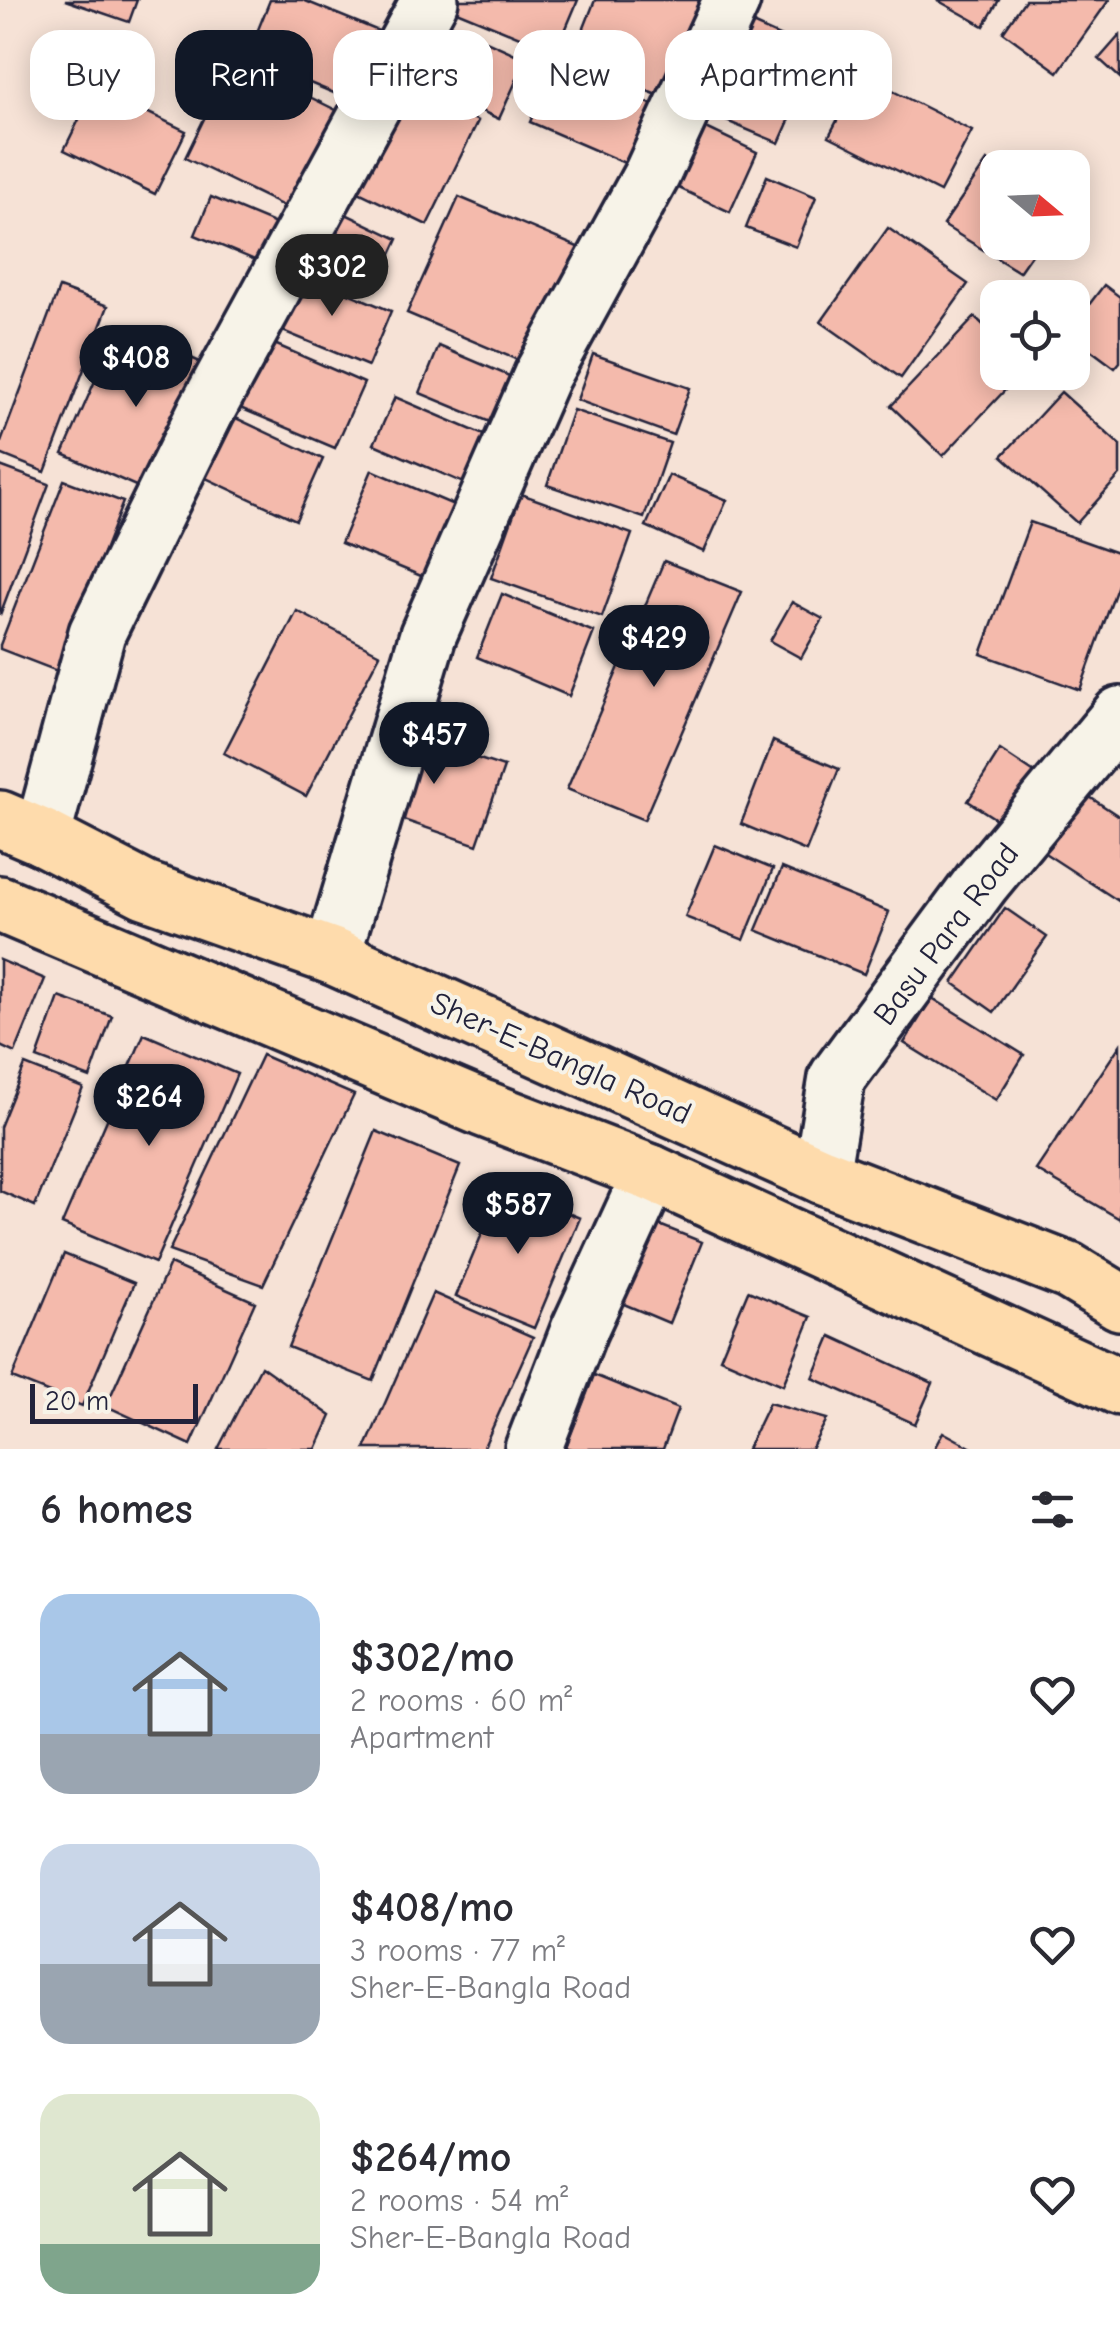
<!DOCTYPE html>
<meta charset="utf-8">
<style>
body{margin:0;font-family:"Comic Neue",sans-serif;background:#f2f2f3;color:#2b2b33;height:100vh;display:flex;flex-direction:column;font-size:38px;white-space:nowrap}
*{box-sizing:border-box;margin:0}
p{font-size:32px;color:#7c7c81}
.icon{flex:none;width:55px;height:55px;fill:none;stroke:currentColor;stroke-width:2;stroke-linecap:round;stroke-linejoin:round}
.map{position:relative;height:1449px;overflow:hidden}
.panel{display:flex;flex-direction:column;background:#fff;flex:1}
.panel>*{flex:none}
.banner{position:absolute;left:30px;top:30px;width:1060px;height:90px;display:flex;gap:20px}
.needle{width:65px;rotate:109deg}
.controls{position:absolute;left:980px;top:150px;display:grid;gap:20px}
.controls a{display:grid;place-items:center;width:110px;height:110px;border-radius:20px;background:#fff;box-shadow:0 5px 25px #0003;font-size:50px}
.scale{position:absolute;left:30px;bottom:25px;width:168px;box-sizing:border-box;padding-left:10px;border:5px solid #22223b;border-top:0;font-size:28px;line-height:35px;white-space:nowrap;color:#22223b;-webkit-text-stroke:8px #f7f3e8;paint-order:stroke}
.price{position:absolute;translate:-50% -85px;padding:0 22px;border-radius:35px;background:#111827;color:#fff;font-size:32px;line-height:65px;filter:drop-shadow(0 2px 5px #0008)}
.price::after{content:'';position:absolute;left:50%;top:60px;width:30px;height:22px;margin-left:-15px;background:inherit;clip-path:polygon(0 0,100% 0,50% 100%)}
.price.selected{background:#222;color:#fff}
ul{padding:0;list-style:none}
li{display:flex;align-items:center;gap:30px;height:250px;padding:0 40px}
li span{display:grid;place-items:center;flex:none;width:280px;height:200px;border-radius:30px;color:#555}
li>.icon{margin-inline-start:auto}
span .icon{width:120px;height:120px;fill:#fffc;stroke-width:1}
li b{font-size:42px}
h2{display:flex;justify-content:space-between;align-items:center;height:120px;padding:0 40px;font-size:42px}
.chip{padding:0 35px;border-radius:30px;background:#fff;box-shadow:0 5px 25px #0003;font-size:35px;line-height:90px}
.chip.selected{background:#111827;color:#fff}
.map>svg:first-child{display:block}
</style>
<div class="map">
<svg width="1120" height="1449" viewBox="0 0 1120 1449">
<rect width="100%" height="100%" fill="#f6e2d6"/>
<filter id="ink" filterUnits="userSpaceOnUse"><feTurbulence type="fractalNoise" baseFrequency=".01" numOctaves="2"/><feDisplacementMap in="SourceGraphic" scale="20" xChannelSelector="R" yChannelSelector="G"/><feConvolveMatrix kernelMatrix="1 2 1 2 8 2 1 2 1" color-interpolation-filters="sRGB"/></filter>
<g filter="url(#ink)">
<g fill="#f4baac" stroke="#22223b" stroke-width="2.5">
<path d="M65,0h72l-8,22z"/>
<path d="M270,0h33l83,34 -28,69 -111,-46z"/>
<path d="M458,0h120l-22,52 -102,-42z"/>
<path d="M595,0h106l-39,97 -91,-36z"/>
<path d="M937,0h62l-15,26z"/>
<path d="M1025,0h84l-51,72 -55,-40z"/>
<path d="M433,17l93,42 -27,60 -94,-43z"/>
<path d="M750,23l69,31 -40,89 -69,-29z"/>
<path d="M1120,35v43l-21,-19z"/>
<path d="M233,59l115,57 -48,98 -115,-56z"/>
<path d="M555,62l105,46 -26,59 -104,-45z"/>
<path d="M861,75l111,56 -32,61 -111,-56z"/>
<path d="M402,84l76,37 -51,104 -77,-37z"/>
<path d="M95,87l91,44 -31,63 -91,-44z"/>
<path d="M698,124l59,28 -27,60 -60,-28z"/>
<path d="M987,161l11,7v74h42l-21,30 -76,-47z"/>
<path d="M767,176l49,21 -20,50 -50,-19z"/>
<path d="M211,197l72,30 -16,38 -72,-30z"/>
<path d="M459,197l121,51 -53,116 -120,-51z"/>
<path d="M327,205l71,34 -16,35 -72,-33z"/>
<path d="M888,228l80,56 -67,94 -80,-56z"/>
<path d="M296,271l95,40 -23,55 -95,-39z"/>
<path d="M1104,285l16,12v65l-5,6 -43,-32v-9z"/>
<path d="M59,288l49,18 -63,166 -45,-18v-9z"/>
<path d="M975,317l23,22v33h24l-79,84 -52,-50z"/>
<path d="M119,326l90,40 -55,128 -91,-40z"/>
<path d="M263,339l101,44 -29,65 -102,-43z"/>
<path d="M439,346l75,32 -19,46 -75,-31z"/>
<path d="M593,354l97,34 -17,47 -96,-35z"/>
<path d="M1061,392l59,53v30l-43,48 -75,-67z"/>
<path d="M395,397l91,39 -20,48 -92,-40z"/>
<path d="M573,410l97,33 -26,75 -97,-33z"/>
<path d="M223,412l100,47 -27,61 -101,-47z"/>
<path d="M0,466l49,18 -49,131z"/>
<path d="M372,470l84,36 -30,72 -85,-35z"/>
<path d="M669,475l58,25 -23,52 -58,-26z"/>
<path d="M64,480l59,22 -66,169 -57,-22v-4z"/>
<path d="M521,494l111,40 -30,83 -111,-39z"/>
<path d="M1030,522l90,32v25l-40,111 -99,-36z"/>
<path d="M664,561l78,31 -98,228 -77,-31z"/>
<path d="M502,594l92,38 -25,64 -92,-39z"/>
<path d="M792,602l31,17 -22,39 -31,-17z"/>
<path d="M297,611l83,43 -74,142 -82,-43z"/>
<path d="M391,730l113,37 -27,78 -112,-38z"/>
<path d="M773,741l66,28 -33,82 -65,-27z"/>
<path d="M1000,750l42,28 -32,50 -42,-27z"/>
<path d="M1079,790l41,27v85l-80,-52z"/>
<path d="M715,845l58,24 -29,71 -59,-23z"/>
<path d="M782,868l107,44 -25,62 -108,-44z"/>
<path d="M1005,908l42,29 -53,75 -41,-29z"/>
<path d="M0,960l45,19 -30,74 -15,-7z"/>
<path d="M59,997l53,19 -22,62 -53,-20z"/>
<path d="M932,998l92,57 -28,45 -92,-57z"/>
<path d="M144,1034l93,40 -82,189 -93,-39z"/>
<path d="M1120,1045v174l-84,-49z"/>
<path d="M262,1055l92,40 -91,190 -94,-34z"/>
<path d="M25,1065l58,23 -48,118 -35,-15v-64z"/>
<path d="M376,1131l84,35 -87,215 -85,-34z"/>
<path d="M502,1186l78,32 -46,110 -78,-32z"/>
<path d="M652,1222l50,20 -33,81 -50,-21z"/>
<path d="M64,1254l70,29 -52,123 -70,-28z"/>
<path d="M170,1264l85,38 -64,143 -85,-39z"/>
<path d="M748,1291l63,26 -28,68 -63,-27z"/>
<path d="M433,1293l100,44 -50,112h-118z"/>
<path d="M831,1336l102,47 -18,41 -102,-46z"/>
<path d="M261,1366l70,50 -15,33h-98z"/>
<path d="M594,1375l84,34 -15,40h-92l-5,-2z"/>
<path d="M769,1403l58,16 -16,30h-64z"/>
<path d="M943,1432l31,17h-40z"/>
</g>
<g fill="none" stroke-linecap="round" stroke-linejoin="round">
<g stroke="#22223b" stroke-width="62">
<g id="minor">
<path d="M42,837l55,-204 109,-222 224,-411"/>
<path d="M332,956l96,-321 114,-260 110,-201 80,-174"/>
<path d="M821,1175l16,-97 145,-196 138,-167"/>
<path d="M533,1449l46,-119 72,-157"/>
</g>
</g>
<g stroke="#22223b" stroke-width="62">
<g id="highway">
<path d="M0,819l42,18 103,53 187,66 489,219 248,96 51,31"/>
<path d="M0,904l482,204 169,65 469,214"/>
</g>
</g>
<use href="#minor" stroke="#f7f3e8" stroke-width="55"/>
<use href="#highway" stroke="#fedbac" stroke-width="55"/>
</g>
</g>
<g text-anchor="middle" dominant-baseline="central" stroke-width="8" stroke-linejoin="round" paint-order="stroke">
<g font-size="32" fill="#22223b" stroke="#f7f3e8">
<text transform="translate(946 934) rotate(-53)">Basu Para Road</text>
<text transform="translate(561 1058) rotate(24)">Sher-E-Bangla Road</text>
</g>
</g>
</svg>
<div class="controls">
<a><svg class="needle" viewBox="-14 -14 28 28"><path d="M0-13l5 13h-10z" fill="#e53935"/><path d="M0 13l5-13h-10z" fill="#7c7c81"/></svg></a>
<a><svg class="icon" aria-label="locate" viewBox="0 0 24 24"><circle cx="12" cy="12" r="6"/><path d="M12 2v4M12 18v4M2 12h4M18 12h4"/></svg></a>
</div>
<div class="scale">20 m</div>
<b class="price selected" style="left:332px;top:319px">$302</b>
<b class="price" style="left:136px;top:410px">$408</b>
<b class="price" style="left:654px;top:690px">$429</b>
<b class="price" style="left:434px;top:787px">$457</b>
<b class="price" style="left:149px;top:1149px">$264</b>
<b class="price" style="left:518px;top:1257px">$587</b>
<div class="banner">
<a class="chip">Buy</a>
<a class="chip selected">Rent</a>
<a class="chip">Filters</a>
<a class="chip">New</a>
<a class="chip">Apartment</a>
</div>
</div>
<section class="panel">
<h2>6 homes<svg class="icon" aria-label="filters" viewBox="0 0 24 24"><path d="M4 7h16M4 17h16"/><circle cx="9" cy="7" r="2"/><circle cx="15" cy="17" r="2"/></svg></h2>
<ul>
<li><span style="background:linear-gradient(#a9c7e8 70%,#9aa5b1 0)"><svg class="icon" aria-label="home" viewBox="0 0 24 24"><path d="M3 11l9-7 9 7M6 9v11h12V9"/></svg></span><div><b>$302/mo</b><p>2 rooms · 60 m²</p><p>Apartment</p></div><svg class="icon" aria-label="heart" viewBox="0 0 24 24"><path d="M12 20l-8-8c-3-5 5-10 8-4 3-6 11-1 8 4z"/></svg></li>
<li><span style="background:linear-gradient(#c9d6e8 60%,#9aa5b1 0)"><svg class="icon" aria-label="home" viewBox="0 0 24 24"><path d="M3 11l9-7 9 7M6 9v11h12V9"/></svg></span><div><b>$408/mo</b><p>3 rooms · 77 m²</p><p>Sher-E-Bangla Road</p></div><svg class="icon" aria-label="heart" viewBox="0 0 24 24"><path d="M12 20l-8-8c-3-5 5-10 8-4 3-6 11-1 8 4z"/></svg></li>
<li><span style="background:linear-gradient(#dfe7d0 75%,#7fa58c 0)"><svg class="icon" aria-label="home" viewBox="0 0 24 24"><path d="M3 11l9-7 9 7M6 9v11h12V9"/></svg></span><div><b>$264/mo</b><p>2 rooms · 54 m²</p><p>Sher-E-Bangla Road</p></div><svg class="icon" aria-label="heart" viewBox="0 0 24 24"><path d="M12 20l-8-8c-3-5 5-10 8-4 3-6 11-1 8 4z"/></svg></li>
</ul>
</section>
